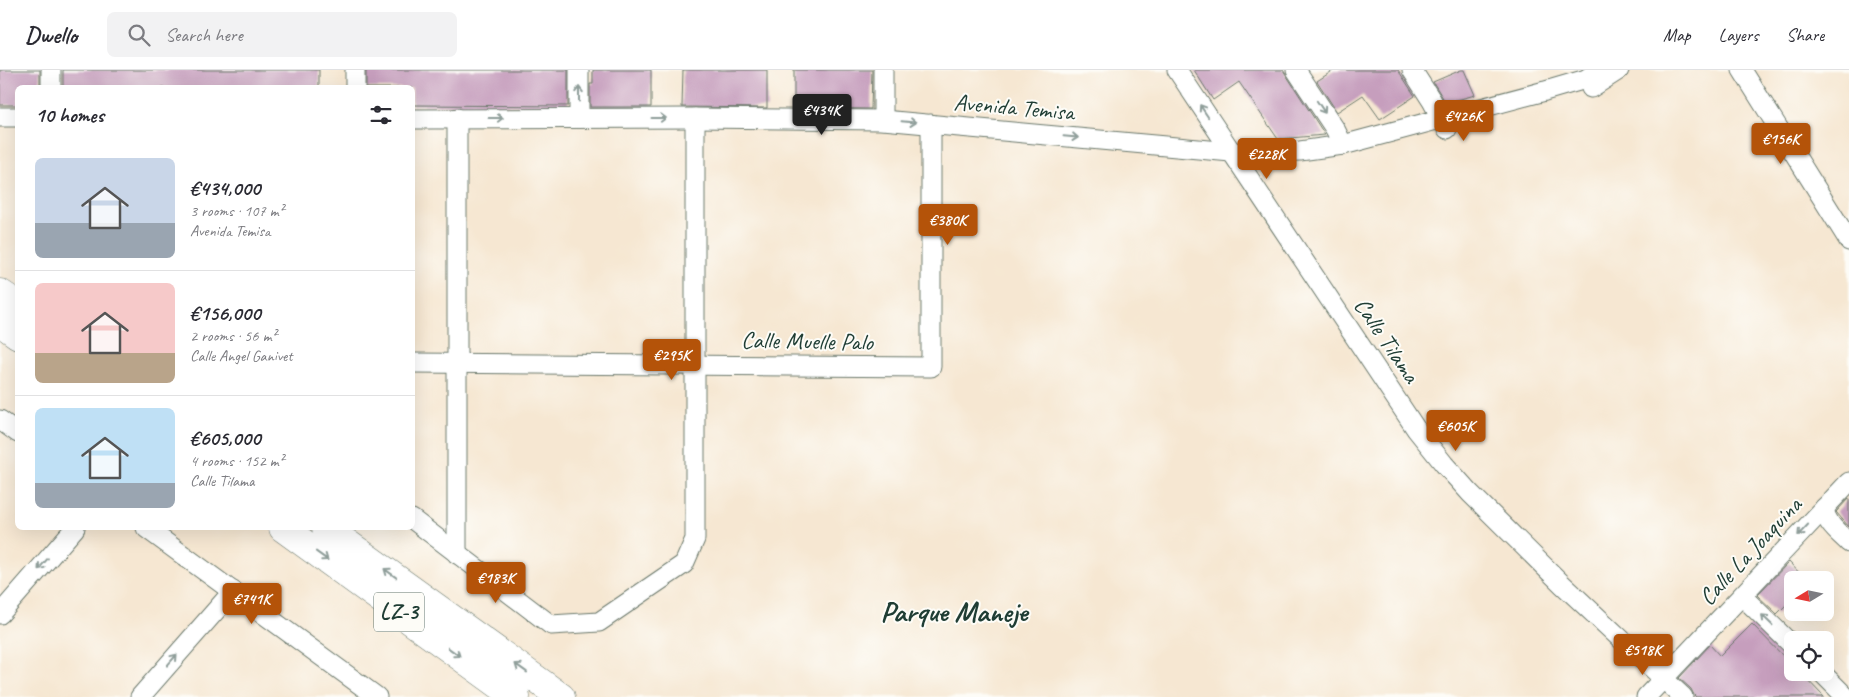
<!DOCTYPE html>
<meta charset="utf-8">
<style>
body{margin:0;font-family:Caveat,sans-serif;background:#f2f2f3;color:#2b2b33;height:100vh;display:flex;flex-direction:column;font-size:19px;white-space:nowrap}
*{box-sizing:border-box;margin:0}
p{font-size:16px;color:#7c7c81}
.icon{flex:none;width:28px;height:28px;fill:none;stroke:currentColor;stroke-width:2;stroke-linecap:round;stroke-linejoin:round}
.map{position:relative;flex:1;overflow:hidden}
.drawer{position:absolute;left:15px;top:15px;width:400px;height:445px;display:flex;flex-direction:column;background:#fff;border-radius:8px;box-shadow:0 5px 20px #0002}
.drawer>*{flex:none}
.needle{width:32px;rotate:260deg}
.controls{position:absolute;left:1784px;top:501px;display:grid;gap:10px}
.controls a{display:grid;place-items:center;width:50px;height:50px;border-radius:8px;background:#fff;box-shadow:0 5px 20px #0002;font-size:25px}
.price{position:absolute;translate:-50% -42px;padding:0 11px;border-radius:5px;background:#b45309;color:#fff;font-size:16px;line-height:32px;filter:drop-shadow(0 1px 2px #0008)}
.price::after{content:'';position:absolute;left:50%;top:30px;width:15px;height:11px;margin-left:-8px;background:inherit;clip-path:polygon(0 0,100% 0,50% 100%)}
.price.on{background:#222;color:#fff}
ul{padding:0;list-style:none}
li{display:flex;align-items:center;gap:15px;height:125px;padding:0 20px}
li+li{border-top:1px solid #e1e1e2}
li span{display:grid;place-items:center;flex:none;width:140px;height:100px;border-radius:8px;color:#555}
li>.icon{margin-inline-start:auto}
span .icon{width:60px;height:60px;fill:#fffc;stroke-width:1}
li b{font-size:21px}
h2{display:flex;justify-content:space-between;align-items:center;height:60px;padding:0 20px;font-size:21px}
header{display:flex;align-items:center;gap:30px;box-sizing:border-box;height:70px;padding:0 25px;background:#fff;border-bottom:1px solid #e1e1e2}
header strong{font-size:24px}
nav{display:flex;gap:28px;margin-inline-start:auto;font-size:18px}
.search{width:350px;height:45px;background:#f2f2f3;display:flex;align-items:center;gap:12px;box-sizing:border-box;padding:0 18px;border-radius:8px;color:#7c7c81;font-size:19px}
.map>svg:first-child{display:block}
</style>
<header>
<strong>Dwello</strong>
<div class="search"><svg class="icon" aria-label="search" viewBox="0 0 24 24"><circle cx="10" cy="10" r="6"/><path d="M15 15l6 6"/></svg>Search here</div>
<nav><a>Map</a><a>Layers</a><a>Share</a></nav>
</header>
<div class="map">
<svg width="1849" height="627" viewBox="0 0 1849 627">
<rect width="100%" height="100%" fill="#fdfcf7"/>
<filter id="ink" filterUnits="userSpaceOnUse"><feTurbulence type="fractalNoise" baseFrequency=".02" numOctaves="2"/><feDisplacementMap in="SourceGraphic" scale="10" xChannelSelector="R" yChannelSelector="G"/><feConvolveMatrix kernelMatrix="1 2 1 2 8 2 1 2 1" color-interpolation-filters="sRGB"/></filter>
<filter id="wash" filterUnits="userSpaceOnUse"><feTurbulence type="fractalNoise" baseFrequency=".0096" numOctaves="4" result="noise"/><feDisplacementMap in="SourceGraphic" scale="20" xChannelSelector="R" yChannelSelector="G"/><feGaussianBlur stdDeviation="1.12" result="paint"/><feColorMatrix in="noise" values="0 0 0 0 0 0 0 0 0 0 0 0 0 0 0 0 0 1.4 0 .05"/><feComposite in="paint" operator="in"/></filter>
<g filter="url(#wash)">
<rect width="100%" height="100%" fill="#f6e7d2"/>
<g id="blocks">
<g fill="#c69ebd">
<path d="M0,0h40v18h-22v17h-18z"/>
<rect x="63" y="0" width="256" height="18"/>
<path d="M366,0h202v36l-156,-1v-17h-46z"/>
<path d="M593,0h58v37h-61v-23h3z"/>
<path d="M683,0h84v38l-85,-1z"/>
<path d="M794,0h78l-1,39 -77,-1z"/>
<path d="M1194,0h89l42,65 -47,4 -39,-57 -26,18z"/>
<path d="M1334,0h64l17,26 -35,23 -17,-24 -26,17 -20,-31z"/>
<path d="M1461,0h3l11,25 -29,8 -13,-21z"/>
<path d="M1849,428v29l-13,-15z"/>
<path d="M1789,492l17,18h-14v19l-15,15 -20,-19z"/>
<path d="M1752,554l40,41v7h8l24,25h-128l-2,-2 -3,-6 -12,-11 31,-33 10,11z"/>
</g>
</g>
</g>
<g filter="url(#ink)">
<use href="#blocks" fill-opacity="0" stroke="#6a786b" stroke-width="1"/>
<g fill="none" stroke-linecap="round" stroke-linejoin="round">
<g stroke="#6a786b" stroke-width="21">
<g id="minor">
<path d="M51,0v18"/>
<path d="M883,0v50"/>
<path d="M1177,0l239,359 28,35 26,29 92,91 121,113"/>
<path d="M1296,0l39,59 8,16"/>
<path d="M1412,0l20,31 15,28"/>
<path d="M1742,0l107,171"/>
<path d="M355,18v-18"/>
<path d="M1591,18l28,-18"/>
<path d="M0,47h18"/>
<path d="M579,48v-48"/>
<path d="M412,49l283,-1 188,2 348,32 17,1 52,-2 43,-6 202,-54 41,-12 13,-9"/>
<path d="M412,293l519,4v-243"/>
<path d="M0,350l18,13"/>
<path d="M1824,438c2,16 14,24 25,35"/>
<path d="M412,449l139,106 48,-3 85,-58 11,-25v-421"/>
<path d="M146,458l231,169"/>
<path d="M457,484v-436"/>
<path d="M1742,526l50,49"/>
<path d="M0,544l75,-86"/>
<path d="M1821,602l25,25"/>
<path d="M140,627l93,-106"/>
<path d="M1646,627l203,-215"/>
</g>
</g>
<g stroke="#6a786b" stroke-width="29">
<g id="highway">
<path d="M0,223l18,12"/>
<path d="M0,252l18,13"/>
<path d="M283,458l233,169"/>
<path d="M326,458l235,169"/>
</g>
</g>
<use href="#minor" stroke="#fff" stroke-width="19"/>
<use href="#highway" stroke="#fff" stroke-width="28"/>
</g>
<defs><path id="oneway-shaft" d="M-6 0H5M1.5-3L5.5 0L1.5 3" fill="none" stroke-width="1.6" stroke-linecap="round" stroke-linejoin="round" transform="scale(1.25)"/></defs>
<g stroke="#8f9e9a">
<use href="#oneway-shaft" transform="translate(579 24) rotate(-90)"/>
<use href="#oneway-shaft" transform="translate(1321 37) rotate(56)"/>
<use href="#oneway-shaft" transform="translate(1204 41) rotate(-124)"/>
<use href="#oneway-shaft" transform="translate(496 48)"/>
<use href="#oneway-shaft" transform="translate(659 48)"/>
<use href="#oneway-shaft" transform="translate(909 52) rotate(5)"/>
<use href="#oneway-shaft" transform="translate(1071 67) rotate(5)"/>
<use href="#oneway-shaft" transform="translate(1803 460) rotate(133)"/>
<use href="#oneway-shaft" transform="translate(322 486) rotate(36)"/>
<use href="#oneway-shaft" transform="translate(43 494) rotate(131)"/>
<use href="#oneway-shaft" transform="translate(390 503) rotate(-144)"/>
<use href="#oneway-shaft" transform="translate(1767 550) rotate(-136)"/>
<use href="#oneway-shaft" transform="translate(454 582) rotate(36)"/>
<use href="#oneway-shaft" transform="translate(172 590) rotate(-49)"/>
<use href="#oneway-shaft" transform="translate(521 598) rotate(-144)"/>
</g>
</g>
<g text-anchor="middle" dominant-baseline="central" stroke-width="4" stroke-linejoin="round" paint-order="stroke">
<rect fill="#fdfcf7" stroke="#62766e" stroke-width="1" x="374" y="522.5" width="50" height="39" rx="4"/>
<g font-size="22" font-weight="bold" fill="#1f3d34">
<text x="399" y="542">LZ-3</text>
</g>
<g font-size="24" fill="#1f3d34" stroke="#fdfcf7">
<text transform="translate(1014 37) rotate(5)">Avenida Temisa</text>
<text transform="translate(1387 270) rotate(56)">Calle Tilama</text>
<text transform="translate(807 271) rotate(1)">Calle Muelle Palo</text>
<text transform="translate(1750 481) rotate(-47)">Calle La Joaquina</text>
</g>
<g font-size="29" font-weight="bold" fill="#1f3d34" stroke="#fdfcf7">
<text x="954" y="541">Parque Maneje</text>
</g>
</g>
</svg>
<div class="controls">
<a><svg class="needle" viewBox="-14 -14 28 28"><path d="M0-13l5 13h-10z" fill="#e53935"/><path d="M0 13l5-13h-10z" fill="#7c7c81"/></svg></a>
<a><svg class="icon" aria-label="locate" viewBox="0 0 24 24"><circle cx="12" cy="12" r="6"/><path d="M12 2v4M12 18v4M2 12h4M18 12h4"/></svg></a>
</div>
<b class="price on" style="left:822px;top:66px">€434K</b>
<b class="price" style="left:1464px;top:72px">€426K</b>
<b class="price" style="left:1781px;top:95px">€156K</b>
<b class="price" style="left:1267px;top:110px">€228K</b>
<b class="price" style="left:948px;top:176px">€380K</b>
<b class="price" style="left:672px;top:311px">€295K</b>
<b class="price" style="left:1456px;top:382px">€605K</b>
<b class="price" style="left:496px;top:534px">€183K</b>
<b class="price" style="left:252px;top:555px">€741K</b>
<b class="price" style="left:1643px;top:606px">€518K</b>
<section class="drawer">
<h2>10 homes<svg class="icon" aria-label="filters" viewBox="0 0 24 24"><path d="M4 7h16M4 17h16"/><circle cx="9" cy="7" r="2"/><circle cx="15" cy="17" r="2"/></svg></h2>
<ul>
<li><span style="background:linear-gradient(#c9d6e8 65%,#9aa5b1 0)"><svg class="icon" aria-label="home" viewBox="0 0 24 24"><path d="M3 11l9-7 9 7M6 9v11h12V9"/></svg></span><div><b>€434,000</b><p>3 rooms · 107 m²</p><p>Avenida Temisa</p></div></li>
<li><span style="background:linear-gradient(#f6c9c9 70%,#b9a48a 0)"><svg class="icon" aria-label="home" viewBox="0 0 24 24"><path d="M3 11l9-7 9 7M6 9v11h12V9"/></svg></span><div><b>€156,000</b><p>2 rooms · 56 m²</p><p>Calle Angel Ganivet</p></div></li>
<li><span style="background:linear-gradient(#bfe0f5 75%,#9aa5b1 0)"><svg class="icon" aria-label="home" viewBox="0 0 24 24"><path d="M3 11l9-7 9 7M6 9v11h12V9"/></svg></span><div><b>€605,000</b><p>4 rooms · 152 m²</p><p>Calle Tilama</p></div></li>
</ul>
</section>
</div>
